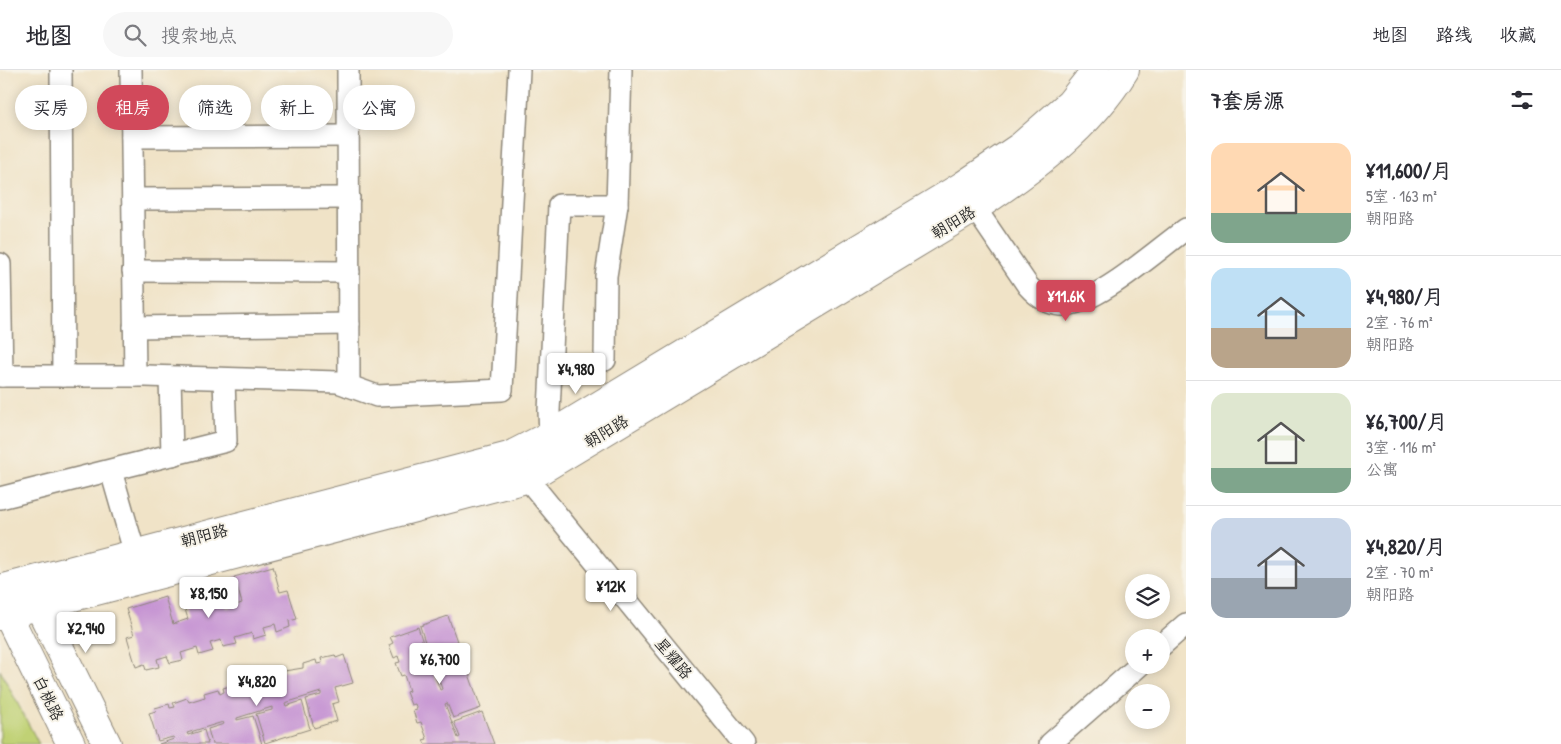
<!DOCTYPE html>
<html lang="zh">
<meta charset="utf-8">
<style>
body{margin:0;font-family:"Patrick Hand","LXGW WenKai TC",sans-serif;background:#f7f7f7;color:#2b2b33;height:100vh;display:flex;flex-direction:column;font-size:19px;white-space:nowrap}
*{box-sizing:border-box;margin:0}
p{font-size:16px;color:#7c7c81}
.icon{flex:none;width:28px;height:28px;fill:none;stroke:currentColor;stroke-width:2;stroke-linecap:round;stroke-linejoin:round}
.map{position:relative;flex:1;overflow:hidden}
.drawer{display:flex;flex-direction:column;background:#fff;width:375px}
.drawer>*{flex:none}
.banner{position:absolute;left:15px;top:15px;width:475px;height:45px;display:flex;gap:10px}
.fabs{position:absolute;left:1125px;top:504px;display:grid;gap:10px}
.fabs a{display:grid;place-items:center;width:45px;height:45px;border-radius:50%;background:#fff;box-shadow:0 2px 12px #0003;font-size:25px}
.price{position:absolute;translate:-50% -42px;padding:0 11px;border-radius:5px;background:#fff;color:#222;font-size:16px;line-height:32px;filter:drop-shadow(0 1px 2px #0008)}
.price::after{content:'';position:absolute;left:50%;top:30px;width:15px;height:11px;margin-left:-8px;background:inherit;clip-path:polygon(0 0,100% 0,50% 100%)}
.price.active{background:#d1495b;color:#fff}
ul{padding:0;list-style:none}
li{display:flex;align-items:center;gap:15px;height:125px;padding:0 25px}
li+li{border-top:1px solid #e1e1e2}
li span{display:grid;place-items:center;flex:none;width:140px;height:100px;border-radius:15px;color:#555}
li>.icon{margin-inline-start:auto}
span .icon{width:60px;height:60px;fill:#fffc;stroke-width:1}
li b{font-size:21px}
h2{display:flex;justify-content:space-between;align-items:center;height:60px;padding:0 25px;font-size:21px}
.tag{padding:0 18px;border-radius:22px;background:#fff;box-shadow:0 2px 12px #0003;font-size:18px;line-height:45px}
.tag.active{background:#d1495b;color:#fff}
header{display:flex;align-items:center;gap:30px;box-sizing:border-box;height:70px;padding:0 25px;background:#fff;border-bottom:1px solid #e1e1e2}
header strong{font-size:24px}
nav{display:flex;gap:28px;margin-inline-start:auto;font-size:18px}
.search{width:350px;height:45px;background:#f7f7f7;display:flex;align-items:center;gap:12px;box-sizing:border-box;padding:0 18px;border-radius:28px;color:#7c7c81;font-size:19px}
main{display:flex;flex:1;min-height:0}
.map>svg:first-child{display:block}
</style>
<header>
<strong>地图</strong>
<div class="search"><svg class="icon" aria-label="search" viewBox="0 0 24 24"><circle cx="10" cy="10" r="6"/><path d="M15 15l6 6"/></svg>搜索地点</div>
<nav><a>地图</a><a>路线</a><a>收藏</a></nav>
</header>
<main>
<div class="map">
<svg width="1186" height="674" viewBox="0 0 1186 674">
<rect width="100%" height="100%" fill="#f7f3e8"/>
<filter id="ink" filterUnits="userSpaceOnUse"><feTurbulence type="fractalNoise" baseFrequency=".02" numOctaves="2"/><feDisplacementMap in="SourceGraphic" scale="10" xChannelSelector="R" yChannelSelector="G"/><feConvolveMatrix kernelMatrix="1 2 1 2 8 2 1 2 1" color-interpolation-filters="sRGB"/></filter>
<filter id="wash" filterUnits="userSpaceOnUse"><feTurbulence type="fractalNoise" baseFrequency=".0096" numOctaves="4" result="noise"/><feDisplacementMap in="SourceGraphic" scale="20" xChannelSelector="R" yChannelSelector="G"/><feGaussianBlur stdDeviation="1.12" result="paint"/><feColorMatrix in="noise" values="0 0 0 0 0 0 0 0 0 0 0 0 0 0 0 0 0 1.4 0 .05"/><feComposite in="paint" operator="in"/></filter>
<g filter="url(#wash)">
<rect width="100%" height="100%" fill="#f0e3c7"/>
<path fill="#c0d174" stroke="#767e50" d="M0,600l39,74h-39z"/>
<g id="blocks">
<g fill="#c694d3">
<path d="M273,496l7,26 8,-2 9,29 -8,2 1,6 -13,5 -2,-8 -11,3 2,8 -13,4 -1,-6 -17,5 2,6 -14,3 -2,-7 -11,3 3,8 -14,4 -2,-7 -16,5 2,7 -13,3 -3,-7 -10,3 2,8 -13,3 -2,-6 -8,3 -9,-30 7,-2 -8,-26 39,-12 8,27 15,-5 -8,-26 39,-11 8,26 15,-5 -8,-26z"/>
<path d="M448,546l16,45 -28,10 -6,-15h-2l12,34 2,-1 -5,-15 28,-11 16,45 -28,10 -6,-15 -2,1 13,34 2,-1 -6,-15 28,-10 12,32h-69l-2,-4 4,-1 -6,-17 -4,1 -4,-13 4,-1 -2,-5 -4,1 -5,-13 3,-1 -5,-16 -3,1 -5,-13 4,-1 -2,-6 -4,2 -5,-13 4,-2 -3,-6 28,-10 5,16 2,-1 -5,-16z"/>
<path d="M335,585l1,3 8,-3 9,28 -18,5 4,14 -7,2 5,17 -23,7 -8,-29 15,-4v-3l-36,11 1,3 16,-5 8,28 -45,14 -9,-29 16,-4v-3l-35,11v2l16,-4 9,28h-50l-4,-15 16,-5 -1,-2 -36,11 1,2 16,-5 4,14h-49l15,-5 -1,-2 -15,4 -9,-28 7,-2 -1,-3 14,-4 1,4 5,-1 -2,-4 14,-5 2,4 16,-5 -1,-4 14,-4 2,5 4,-2 -1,-4 14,-4 1,3 16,-5 -1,-3 14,-4 1,4 5,-1 -1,-5 31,-5v-4l13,-4 1,4 5,-1 -1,-5z"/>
</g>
</g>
</g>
<g filter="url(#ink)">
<use href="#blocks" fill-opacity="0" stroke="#8e8779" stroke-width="1"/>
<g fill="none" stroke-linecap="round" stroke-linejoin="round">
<g stroke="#8e8779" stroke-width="24">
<g id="minor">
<path d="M61,0l2,306"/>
<path d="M131,0l4,306"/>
<path d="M348,0l1,316"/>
<path d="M132,67l216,-1"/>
<path d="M133,129l216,-1"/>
<path d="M975,138l53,78c9,10 19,18 33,19 33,2 97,-56 125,-76"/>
<path d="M0,194l2,112"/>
<path d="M133,201l216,1"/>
<path d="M134,257l215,-3"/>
<path d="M605,290l1,-84 11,-71 4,-135"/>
<path d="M0,306h146l192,6 39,14 125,-6 17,-320"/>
<path d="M170,307l2,78"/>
<path d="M550,365l-1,-24 10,-206h58"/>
<path d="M517,396l227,278"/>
<path d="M111,401l24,83"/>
<path d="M0,428l226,-57 -2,-62"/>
<path d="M1161,576l25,-22"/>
<path d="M1050,674l90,-79"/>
</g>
</g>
<g stroke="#8e8779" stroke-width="30">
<g id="major">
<path d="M30,518l77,156"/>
<path d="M0,519l509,-133 41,-21 412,-249 59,-40 49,-43 26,-33"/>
<path d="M0,529l71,145"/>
<path d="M0,546l526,-137 449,-271c57,-38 114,-79 150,-138"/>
</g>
</g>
<use href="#minor" stroke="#fff" stroke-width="21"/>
<use href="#major" stroke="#fff" stroke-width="28"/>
</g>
</g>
<g text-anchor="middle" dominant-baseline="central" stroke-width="4" stroke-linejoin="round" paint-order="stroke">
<g font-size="16" fill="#2b2b2b" stroke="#f7f3e8">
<text transform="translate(953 152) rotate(-31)">朝阳路</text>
<text transform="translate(606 361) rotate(-31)">朝阳路</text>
<text transform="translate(204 465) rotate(-15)">朝阳路</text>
<text transform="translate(674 588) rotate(50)">星耀路</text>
<text transform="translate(49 628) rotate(64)">白桃路</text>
</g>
</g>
</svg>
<div class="fabs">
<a><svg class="icon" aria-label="layers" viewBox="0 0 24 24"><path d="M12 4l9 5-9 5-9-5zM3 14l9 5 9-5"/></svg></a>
<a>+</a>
<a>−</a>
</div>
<b class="price active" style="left:1066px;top:252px">¥11.6K</b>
<b class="price" style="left:576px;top:325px">¥4,980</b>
<b class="price" style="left:611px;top:542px">¥12K</b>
<b class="price" style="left:209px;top:549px">¥8,150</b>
<b class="price" style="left:86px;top:584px">¥2,940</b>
<b class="price" style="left:440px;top:615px">¥6,700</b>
<b class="price" style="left:257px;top:637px">¥4,820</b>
<div class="banner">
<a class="tag">买房</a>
<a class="tag active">租房</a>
<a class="tag">筛选</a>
<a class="tag">新上</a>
<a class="tag">公寓</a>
</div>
</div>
<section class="drawer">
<h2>7套房源<svg class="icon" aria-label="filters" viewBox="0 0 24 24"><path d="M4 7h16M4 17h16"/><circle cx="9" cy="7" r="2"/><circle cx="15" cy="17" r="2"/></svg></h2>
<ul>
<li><span style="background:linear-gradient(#ffd9b3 70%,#7fa58c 0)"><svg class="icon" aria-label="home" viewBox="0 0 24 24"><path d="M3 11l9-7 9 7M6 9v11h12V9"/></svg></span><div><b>¥11,600/月</b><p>5室 · 163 m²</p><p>朝阳路</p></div></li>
<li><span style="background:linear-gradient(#bfe0f5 60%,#b9a48a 0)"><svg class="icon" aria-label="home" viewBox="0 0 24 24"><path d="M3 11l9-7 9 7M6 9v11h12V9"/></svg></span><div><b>¥4,980/月</b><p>2室 · 76 m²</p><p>朝阳路</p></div></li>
<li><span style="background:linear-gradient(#dfe7d0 75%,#7fa58c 0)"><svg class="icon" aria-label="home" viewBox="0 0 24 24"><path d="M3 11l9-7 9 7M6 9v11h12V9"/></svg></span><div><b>¥6,700/月</b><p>3室 · 116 m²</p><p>公寓</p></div></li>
<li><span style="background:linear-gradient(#c9d6e8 60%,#9aa5b1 0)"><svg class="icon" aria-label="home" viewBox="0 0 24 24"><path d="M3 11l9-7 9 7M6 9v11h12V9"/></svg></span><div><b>¥4,820/月</b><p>2室 · 70 m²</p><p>朝阳路</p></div></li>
</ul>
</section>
</main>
